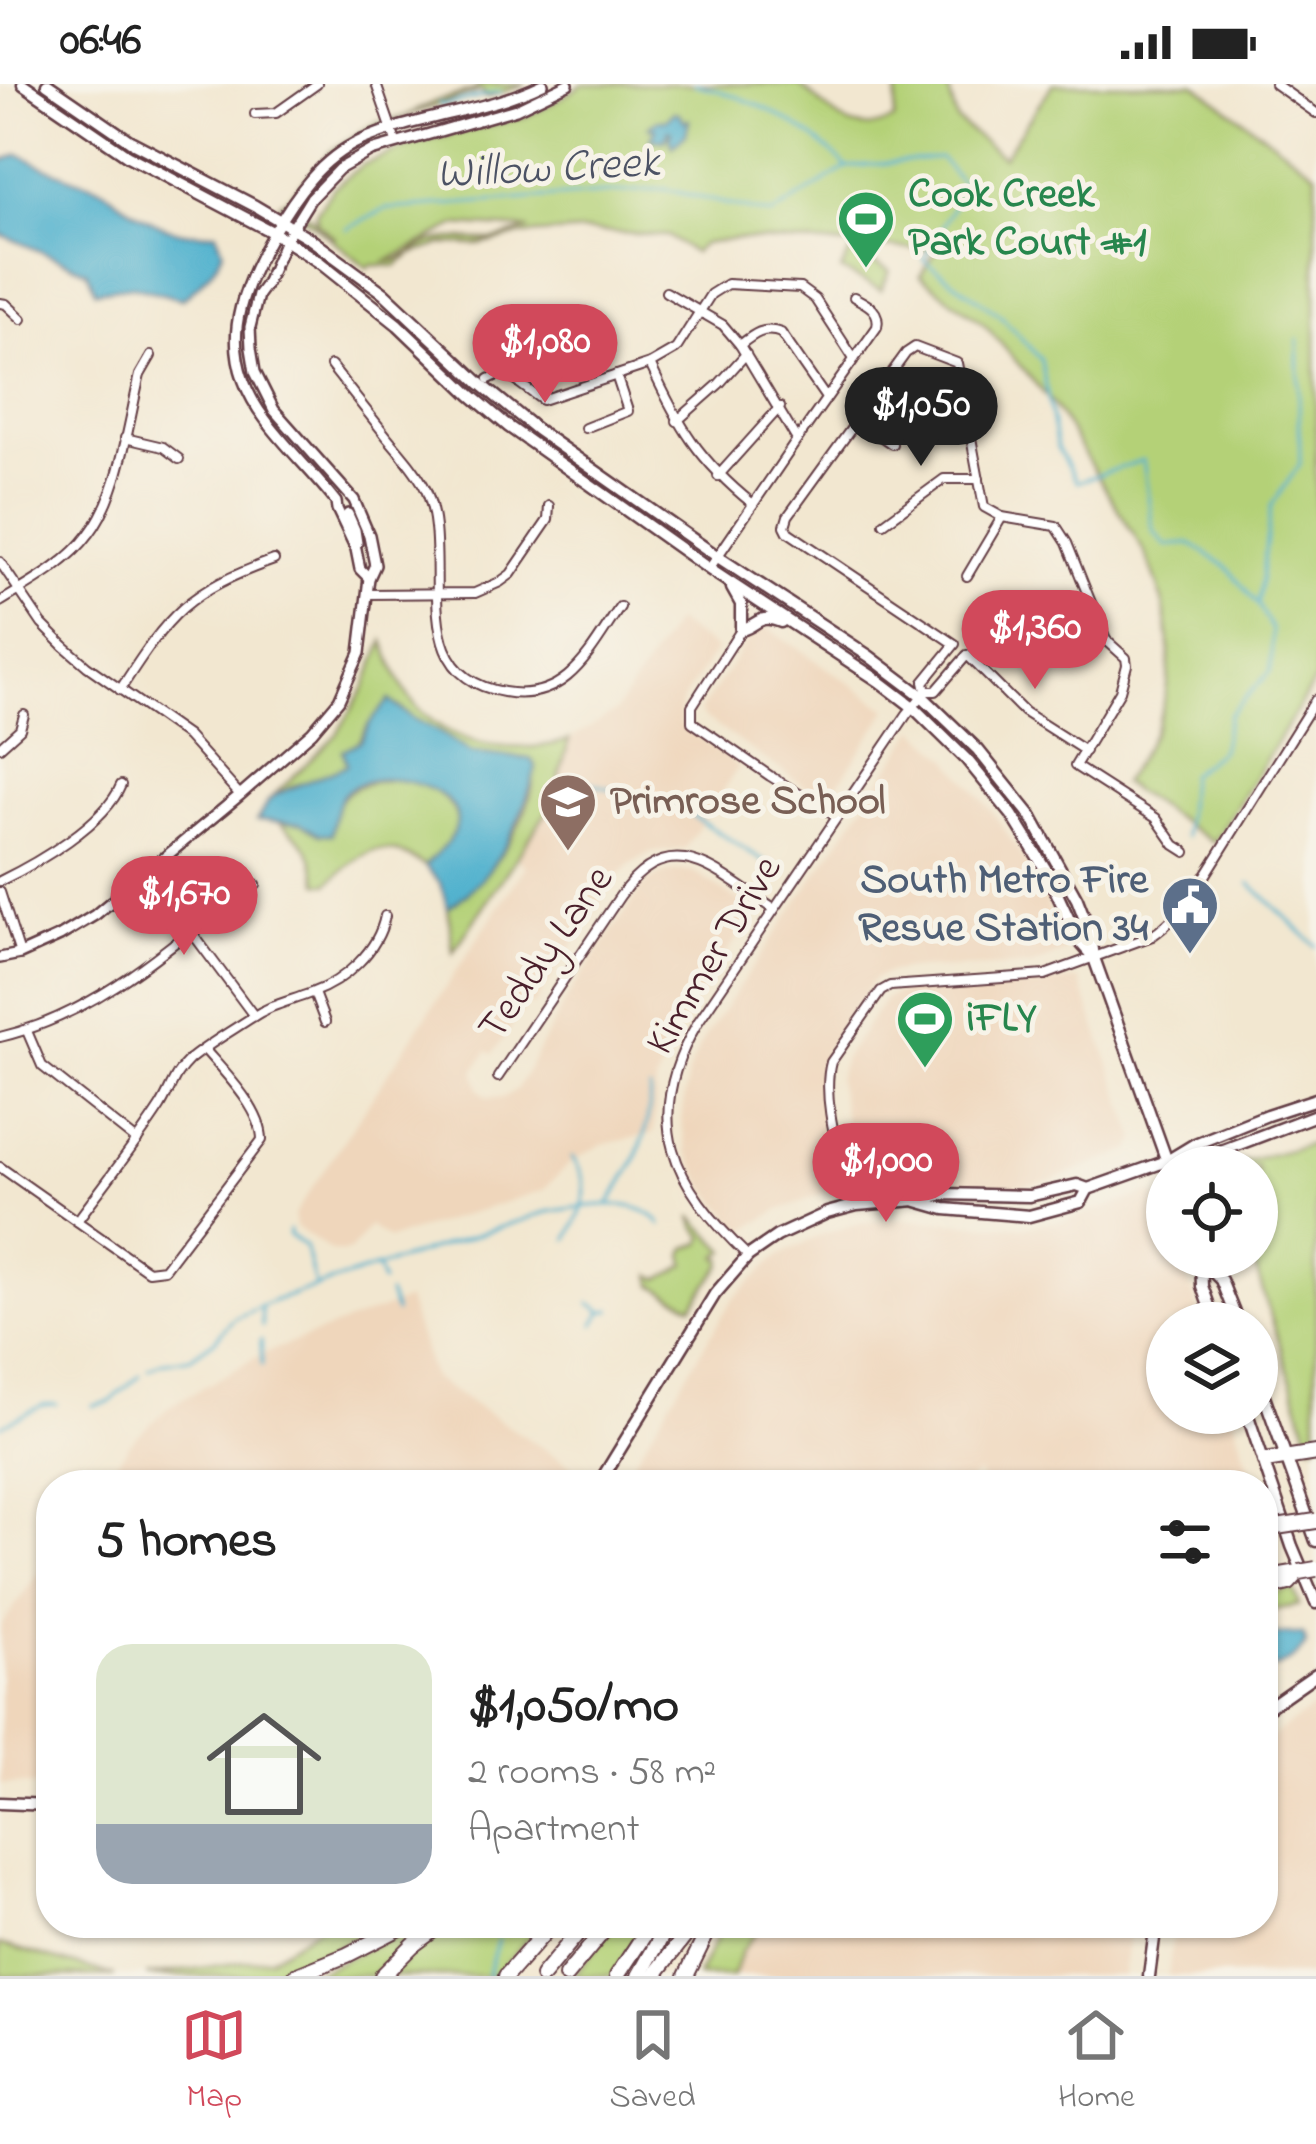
<!DOCTYPE html>
<meta charset="utf-8">
<style>
body{margin:0;font-family:"Indie Flower",sans-serif;background:#f2f2f2;color:#222;height:100vh;display:flex;flex-direction:column;font-size:45px;white-space:nowrap}
*{box-sizing:border-box;margin:0}
p{font-size:39px;color:#767676}
.icon{flex:none;width:66px;height:66px;fill:none;stroke:currentColor;stroke-width:2;stroke-linecap:round;stroke-linejoin:round}
.map{position:relative;flex:1;overflow:hidden}
.drawer{position:absolute;left:36px;top:1386px;width:1242px;height:468px;display:flex;flex-direction:column;background:#fff;border-radius:48px;box-shadow:0 3px 9px #0004}
.drawer>*{flex:none}
.buttons{position:absolute;left:1146px;top:1062px;display:grid;gap:24px}
.buttons a{display:grid;place-items:center;width:132px;height:132px;border-radius:50%;background:#fff;box-shadow:0 3px 9px #0004;font-size:60px}
.price{position:absolute;translate:-50% -102px;padding:0 27px;border-radius:42px;background:#d1495b;color:#fff;font-size:39px;line-height:78px;filter:drop-shadow(0 3px 6px #0008)}
.price::after{content:'';position:absolute;left:50%;top:72px;width:36px;height:27px;margin-left:-18px;background:inherit;clip-path:polygon(0 0,100% 0,50% 100%)}
.price.current{background:#222;color:#fff}
ul{padding:0;list-style:none}
li{display:flex;align-items:center;gap:36px;height:300px;padding:0 60px}
li span{display:grid;place-items:center;flex:none;width:336px;height:240px;border-radius:36px;color:#555}
li>.icon{margin-inline-start:auto}
span .icon{width:144px;height:144px;fill:#fffc;stroke-width:1}
li b{font-size:51px}
h2{display:flex;justify-content:space-between;align-items:center;height:144px;padding:0 60px;font-size:51px}
.status{display:flex;justify-content:space-between;align-items:center;height:84px;padding:0 60px;background:#fff;direction:ltr}
.status svg{height:33px;fill:currentColor}
.tab-bar{display:flex;justify-content:space-around;align-items:center;height:168px;border-top:3px solid #e0e0e0;background:#fff;font-size:33px;color:#767676}
.tab-bar a{display:grid;justify-items:center;gap:6px}
.tab-bar .current{color:#d1495b}
.map>svg:first-child{display:block}
</style>
<div class="status"><b>06:46</b><svg viewBox="0 0 49 12"><path d="M0 12V9h3v3zM5 12V6h3v6zM10 12V3h3v9zM15 12V0h3v12zM26 1h20v11H26zM47 4h2v5h-2z"/></svg></div>
<div class="map">
<svg width="1316" height="1892" viewBox="0 0 1316 1892">
<rect width="100%" height="100%" fill="#f7f3e8"/>
<filter id="ink" filterUnits="userSpaceOnUse"><feTurbulence type="fractalNoise" baseFrequency=".00833" numOctaves="2"/><feDisplacementMap in="SourceGraphic" scale="24" xChannelSelector="R" yChannelSelector="G"/><feConvolveMatrix kernelMatrix="1 2 1 2 8 2 1 2 1" color-interpolation-filters="sRGB"/></filter>
<filter id="wash" filterUnits="userSpaceOnUse"><feTurbulence type="fractalNoise" baseFrequency=".004" numOctaves="4" result="noise"/><feDisplacementMap in="SourceGraphic" scale="48" xChannelSelector="R" yChannelSelector="G"/><feGaussianBlur stdDeviation="2.7" result="paint"/><feColorMatrix in="noise" values="0 0 0 0 0 0 0 0 0 0 0 0 0 0 0 0 0 1.4 0 .05"/><feComposite in="paint" operator="in"/></filter>
<g filter="url(#wash)">
<rect width="100%" height="100%" fill="#f2e7d0"/>
<g fill="#efd6bb">
<path d="M675,538l41,27 -34,52 -3,11 3,14 57,40 -54,83 -36,4 -19,12 -13,12 -84,129 -6,-3 -34,51 -6,-3 -13,20 5,18 8,8 16,1 14,-9 56,-101 68,-99 9,-9 16,-7 12,-3 17,3 60,38 -81,122 -18,50 -2,50 -53,12 -29,16 -29,29 -154,49 -20,-13 -18,24 -7,3 -13,-2 -36,-25 -1,-11 232,-349 -6,-5 -1,-6 33,-51 17,-64 46,-28z"/>
<path d="M757,543l11,1 120,81 -61,92 -124,-84 -3,-6z"/>
<path d="M916,645l33,30 43,52 29,43 22,40 23,57 -35,15 -124,3 -21,4 -12,6 -45,66 -9,20 -2,22 21,101 -60,22 -36,21 -39,-46 -17,-34 -6,-31 7,-47 14,-32z"/>
<path d="M1079,895l58,161 -6,10 -78,30 -37,7 -121,-5 -33,4 -4,-3 -21,-103 7,-22 42,-60 13,-6 140,-7z"/>
<path d="M1150,1109l10,6 7,21v37h13l23,66h-36v90h65l22,68 -26,4h-244l-6,-12 -14,12h-345l113,-185 45,-43 46,-23 38,-11 39,-4 123,8 44,-7z"/>
<path d="M407,1216l26,79 151,95 -7,11h-476l30,-43 38,-35 93,-53z"/>
<path d="M51,1471v231l-51,-2v-157z"/>
<path d="M1316,1622v267l-14,3h-134l7,-53h88v-181z"/>
<path d="M762,1839h369l-8,53h-390l8,-24z"/>
</g>
<g fill="#b4d177" stroke="#7f7851" stroke-width="3" fill-rule="evenodd">
<path d="M479,0h47l-40,14 -4,-8 -65,22 -61,27 -68,65 25,14 6,9 17,11 -18,-14 -2,-11 17,-25 29,-23 53,-21 109,-27 21,-9 38,-24h215c33,25 50,58 96,36l4,-33 49,-3 10,37 46,36 50,-73h142l121,89v506l-102,164 -92,-60c11,-18 26,-36 34,-56 23,-57 14,-120 -11,-174l-92,-149 -69,-80 -64,-48 17,-26 -201,-11 -33,5 -10,9 -25,-17 -82,-5 -63,4 -44,10 -37,-1 -30,10 -16,12 -25,-1 -3,3 -59,-47 -30,-18 8,-4 45,-49 44,-27 27,-6 33,-16 41,-12zM457,141l72,4c-12,4 -25,10 -38,11 -21,1 -40,-4 -60,2 -16,5 -28,20 -44,19z"/>
<path d="M851,167l39,20 -9,19 -40,-20z"/>
<path d="M384,557c8,21 14,42 28,60 36,46 105,55 157,39l-17,64 -99,148 -5,-44c34,-22 76,-79 84,-119 2,-10 0,-20 -1,-30l-60,-6 -32,-21 -27,-14 -14,-12 -19,9 -10,9 -22,41 -37,17 -18,4 -23,14 68,-66 28,-47z"/>
<path d="M395,695c9,1 21,1 29,5 14,6 38,27 32,44 -4,14 -22,28 -31,38 -45,-29 -61,-16 -97,18l-9,-1c-6,-33 -14,-41 -39,-61l21,1 19,11c26,-43 22,-49 75,-55z"/>
<path d="M1316,1059v300h-5l-59,-186h5v-90h-34z"/>
<path d="M692,1132l34,35 -7,4v3h4l-1,7 -30,41 -39,-21 -1,-10 7,4 16,-7 11,-8 -2,-10 3,-6 15,-5 2,-6 -9,-11z"/>
<path d="M1293,1505l6,16 -36,7v-17z"/>
<path d="M324,1839h61l-73,35 -54,18h-112l124,-18z"/>
<path d="M453,1839h88l-46,53h-105l25,-25z"/>
<path d="M617,1839h29l-33,53h-40z"/>
<path d="M724,1839h38l-21,29 -8,24h-36z"/>
<path d="M409,1845l4,6 -42,41h-62z"/>
<path d="M0,1860l115,32h-108l-7,-2z"/>
</g>
<g fill="#4fb1ce" stroke="#4c687c" stroke-width="3">
<path d="M674,28l6,2 4,7 5,-1 -3,14 -13,12 -3,-8 2,-6 -3,-2 -4,10 -14,-1 5,-10 -7,-2 9,-7h8z"/>
<path d="M19,70c26,14 50,24 78,32 9,3 15,11 23,16 32,21 56,36 96,30l7,18c-7,20 -24,36 -41,49l-49,-13 -38,5 -8,-20 -87,-37v-72z"/>
<path d="M389,616l23,18 27,14 32,21 60,6 5,8c-13,54 -40,109 -88,141l-8,-25 -15,-17c9,-10 25,-23 30,-36 17,-45 -91,-70 -114,-32 -6,10 -7,24 -9,36h-12l-20,-11 -43,-3 12,-20 10,-7 68,-28 -4,-15 18,-9 8,-17z"/>
<path d="M1303,1550l3,9c-8,15 -20,23 -37,25l-6,-6v-27z"/>
</g>
<g fill="none" stroke-linecap="round" stroke-linejoin="round">
<g stroke="#4fb1ce" stroke-width="3">
<path d="M694,0c60,14 109,39 153,83"/>
<path d="M439,19l3,3 59,-14"/>
<path d="M347,145l39,-20 279,-20 107,26 75,-48 93,-9 24,27 -40,75 76,55 41,45 16,88 20,34 66,-22 10,70 13,16 23,-3 37,23 32,39 14,25 -1,41 -42,44 -8,35 -32,25 -4,62"/>
<path d="M1258,519l13,-97 29,-42 -2,-125"/>
<path d="M559,701l26,-4 100,30 96,61"/>
<path d="M1250,799l66,63"/>
<path d="M609,1120c27,-40 40,-65 41,-114"/>
<path d="M289,1146v5l16,11 10,39"/>
<path d="M568,1155c16,-31 26,-51 4,-82"/>
<path d="M377,1184l5,14"/>
<path d="M388,1210l7,18"/>
<path d="M590,1219l13,8"/>
<path d="M261,1222l1,20"/>
<path d="M595,1240l7,-12 9,-2"/>
<path d="M261,1256l1,25"/>
<path d="M149,1285l11,-6 30,-5 24,-17 19,-22 40,-18 274,-89c32,-5 95,-18 114,13"/>
<path d="M93,1322l17,-4 30,-27"/>
<path d="M0,1342l43,-21 13,-1"/>
<path d="M487,1892l11,-37"/>
</g>
</g>
</g>
<g filter="url(#ink)">
<g fill="none" stroke-linecap="round" stroke-linejoin="round">
<g stroke="#633d44" stroke-width="12">
<g id="minor">
<path d="M376,0l20,58"/>
<path d="M1275,0l41,29"/>
<path d="M255,30l21,-1 41,-29"/>
<path d="M666,208l57,33 17,20 57,95 -88,129"/>
<path d="M0,219l6,1 16,15"/>
<path d="M740,261c14,-11 24,-19 41,-12l45,65"/>
<path d="M650,280c29,62 48,96 103,140"/>
<path d="M331,282c19,24 38,48 57,72 13,16 29,33 38,52 30,69 -25,185 78,202 63,11 86,-41 116,-85"/>
<path d="M489,295l15,-7 38,28 108,-36 26,-15 35,-55 16,-10 73,4 15,11 39,60"/>
<path d="M857,336l35,24"/>
<path d="M677,337l42,-37 27,-30"/>
<path d="M585,344l43,-17 -12,-36"/>
<path d="M125,354l38,9 16,12"/>
<path d="M797,356l80,-113c4,-17 -10,-23 -23,-30"/>
<path d="M718,392l62,-69"/>
<path d="M884,439l60,-44h35"/>
<path d="M0,478l42,62 22,22 23,20 100,70 53,59"/>
<path d="M967,492l35,-59"/>
<path d="M368,510l107,-1 25,-11 11,-8 37,-54 1,-14"/>
<path d="M0,518c31,-19 67,-38 89,-68 31,-40 39,-110 51,-159l11,-19"/>
<path d="M741,546l-49,76v16l78,54 67,41"/>
<path d="M120,606c49,-76 67,-99 154,-130"/>
<path d="M926,607l-2,-9 31,-38 -167,-112 -3,-6 3,-10 118,-163 9,-6 42,16 27,144 18,10 54,9 11,17 39,97 20,18 1,7 -7,26 -45,75 81,52 19,27 11,7"/>
<path d="M926,607h10l31,-36 57,57 61,39"/>
<path d="M0,663l20,-18 4,-14"/>
<path d="M145,791l45,55 64,86"/>
<path d="M0,797c37,-18 105,-57 121,-96"/>
<path d="M0,808l20,62"/>
<path d="M314,909l11,29"/>
<path d="M27,947l15,35 95,75"/>
<path d="M0,953c94,-22 165,-86 238,-146l18,-6"/>
<path d="M498,993l122,-181c52,-74 99,-22 154,13"/>
<path d="M0,1083l148,104 16,-2 98,-129c0,-30 -37,-67 -57,-90"/>
<path d="M851,1122c-8,-42 -31,-104 -20,-144l50,-71 9,-5 155,-11 107,-39c19,-13 31,-28 45,-47l119,-190"/>
<path d="M77,1137c28,-38 57,-74 83,-114 10,-16 14,-33 29,-47 18,-15 42,-29 62,-42 21,-14 37,-16 60,-25 34,-12 67,-42 74,-77"/>
<path d="M748,1172c-76,-72 -108,-136 -50,-234l209,-308 15,-18"/>
</g>
</g>
<g stroke="#633d44" stroke-width="14">
<g id="tertiary">
<path d="M348,430l7,16 2,13"/>
<path d="M369,494l-9,-9 -4,-20 -19,-40 -1,-7c-22,-29 -50,-54 -71,-83 -49,-65 -28,-124 9,-187 21,-36 46,-73 86,-91 58,-26 125,-29 183,-57"/>
<path d="M0,874l20,-4 40,-18 35,-21 145,-120 72,-63 27,-32 21,-47 9,-75 6,-13 -6,-30 -15,-35 -80,-90 -19,-38 -4,-24 -1,-21 8,-32 8,-11 19,-44 26,-42 28,-29 32,-18 145,-42 52,-25"/>
</g>
</g>
<g stroke="#633d44" stroke-width="15">
<g id="secondary">
<path d="M23,0l105,72 146,77 45,29 79,63 73,70 38,32 200,142 170,112 34,26 54,53 45,55 34,55 33,71 15,17"/>
<path d="M47,0l83,57 125,65 54,32 75,55 97,91 56,46 181,127 151,99 53,40 56,54 53,66 46,83 14,36 3,23 75,209"/>
<path d="M732,504l9,16v26"/>
<path d="M741,546c18,-5 17,-17 40,-8"/>
<path d="M1167,1077l30,-1 119,-45"/>
<path d="M917,1117l28,8 84,7 52,-14 7,-13"/>
<path d="M1201,1176l20,20 17,43"/>
<path d="M1201,1176l1,26 13,37"/>
<path d="M1257,1292l59,165"/>
<path d="M1247,1329l45,133 24,57"/>
<path d="M598,1401l117,-191 33,-38 29,-20 50,-23 30,-8 59,-5 28,-6 85,2 48,-11 11,4 79,-28 28,-17 72,-29 49,-16"/>
<path d="M1263,1627l53,-37"/>
<path d="M0,1719l51,2"/>
<path d="M1149,1892l7,-53"/>
</g>
</g>
<g stroke="#633d44" stroke-width="18">
<g id="motorway">
<path d="M1265,1377l51,-8"/>
<path d="M1263,1494l36,-6"/>
<path d="M1263,1505l26,-6 10,-11"/>
<path d="M295,1892l52,-21 63,-32"/>
<path d="M382,1892l31,-31 30,-22"/>
<path d="M506,1892l47,-53"/>
<path d="M542,1892l44,-53"/>
<path d="M566,1892l44,-53"/>
<path d="M617,1892l35,-53"/>
<path d="M639,1892l30,-53"/>
<path d="M654,1892l41,-53"/>
<path d="M686,1892l26,-53"/>
</g>
</g>
<use href="#minor" stroke="#fff" stroke-width="8"/>
<use href="#tertiary" stroke="#fff" stroke-width="9"/>
<use href="#secondary" stroke="#fff" stroke-width="10"/>
<use href="#motorway" stroke="#fff" stroke-width="14"/>
<g stroke="#633d44" stroke-width="18" stroke-linecap="butt">
<g id="motorway-bridge">
<path d="M1263,1445l53,-8"/>
<path d="M1299,1488l17,-3"/>
</g>
</g>
<use href="#motorway-bridge" stroke="#fff" stroke-width="14"/>
</g>
</g>
<defs>
<g id="stadium-pin" transform="scale(3)"><path d="M0 17L-7.5 6A9.5 9.5 0 1 1 7.5 6Z" fill="#2e9e5b" stroke="#f7f3e8"/><path d="M0-5a6.5 5 0 1 0 0 10a6.5 5 0 1 0 0-10ZM-3.5-1.8h7v3.6h-7Z" fill="#fff"/></g>
<g id="school-pin" transform="scale(3)"><path d="M0 17L-7.5 6A9.5 9.5 0 1 1 7.5 6Z" fill="#8d6e63" stroke="#f7f3e8"/><path d="M0-5L7-2L0 1L-7-2ZM-4 1L0 2.5L4 1V4Q0 6-4 4Z" fill="#fff"/></g>
<g id="civic-pin" transform="scale(3)"><path d="M0 17L-7.5 6A9.5 9.5 0 1 1 7.5 6Z" fill="#5c6f8a" stroke="#f7f3e8"/><path d="M-.6-6.5H3V-4.5H.6V-3L4-1V1h2V6H-6V1h2V-1L-.6-3ZM-1.2 2.5V6h2.4V2.5Z" fill="#fff"/></g>
</defs>
<g fill-rule="evenodd">
<use href="#stadium-pin" x="866" y="135"/>
<use href="#school-pin" x="568" y="718"/>
<use href="#civic-pin" x="1190" y="821"/>
<use href="#stadium-pin" x="925" y="935"/>
</g>
<g text-anchor="middle" dominant-baseline="central" stroke-width="10" stroke-linejoin="round" paint-order="stroke">
<g font-size="42" font-weight="bold" fill="#27864d" stroke="#f7f3e8" text-anchor="start">
<text x="908" y="111">Cook Creek<tspan x="908" dy="48">Park Court #1</tspan></text>
<text x="967" y="935">iFLY</text>
</g>
<g font-size="42" font-weight="bold" fill="#785e54" stroke="#f7f3e8" text-anchor="start">
<text x="610" y="718">Primrose School</text>
</g>
<g font-size="42" font-weight="bold" fill="#4e5e75" stroke="#f7f3e8" text-anchor="end">
<text x="1148" y="797">South Metro Fire<tspan x="1148" dy="48">Resue Station 34</tspan></text>
</g>
<g font-size="42" fill="#4a1f2b" stroke="#f7f3e8">
<text transform="translate(547 870) rotate(-55)">Teddy Lane</text>
<text transform="translate(715 872) rotate(-59)">Kimmer Drive</text>
</g>
<g font-size="45" font-style="italic" fill="#4c5264" stroke="#f7f3e8">
<text transform="translate(548 86) rotate(-3)">Willow Creek</text>
</g>
</g>
</svg>
<div class="buttons">
<a><svg class="icon" aria-label="locate" viewBox="0 0 24 24"><circle cx="12" cy="12" r="6"/><path d="M12 2v4M12 18v4M2 12h4M18 12h4"/></svg></a>
<a><svg class="icon" aria-label="layers" viewBox="0 0 24 24"><path d="M12 4l9 5-9 5-9-5zM3 14l9 5 9-5"/></svg></a>
</div>
<b class="price" style="left:545px;top:322px">$1,080</b>
<b class="price current" style="left:921px;top:385px">$1,050</b>
<b class="price" style="left:1035px;top:608px">$1,360</b>
<b class="price" style="left:184px;top:874px">$1,670</b>
<b class="price" style="left:886px;top:1141px">$1,000</b>
<section class="drawer">
<h2>5 homes<svg class="icon" aria-label="filters" viewBox="0 0 24 24"><path d="M4 7h16M4 17h16"/><circle cx="9" cy="7" r="2"/><circle cx="15" cy="17" r="2"/></svg></h2>
<ul>
<li><span style="background:linear-gradient(#dfe7d0 75%,#9aa5b1 0)"><svg class="icon" aria-label="home" viewBox="0 0 24 24"><path d="M3 11l9-7 9 7M6 9v11h12V9"/></svg></span><div><b>$1,050/mo</b><p>2 rooms · 58 m²</p><p>Apartment</p></div></li>
</ul>
</section>
</div>
<nav class="tab-bar">
<a class="current"><svg class="icon" aria-label="map" viewBox="0 0 24 24"><path d="M3 6l6-2 6 2 6-2v14l-6 2-6-2-6 2zM9 4v14M15 6v14"/></svg>Map</a>
<a><svg class="icon" aria-label="saved" viewBox="0 0 24 24"><path d="M7 4h10v16l-5-4-5 4z"/></svg>Saved</a>
<a><svg class="icon" aria-label="home" viewBox="0 0 24 24"><path d="M3 11l9-7 9 7M6 9v11h12V9"/></svg>Home</a>
</nav>
